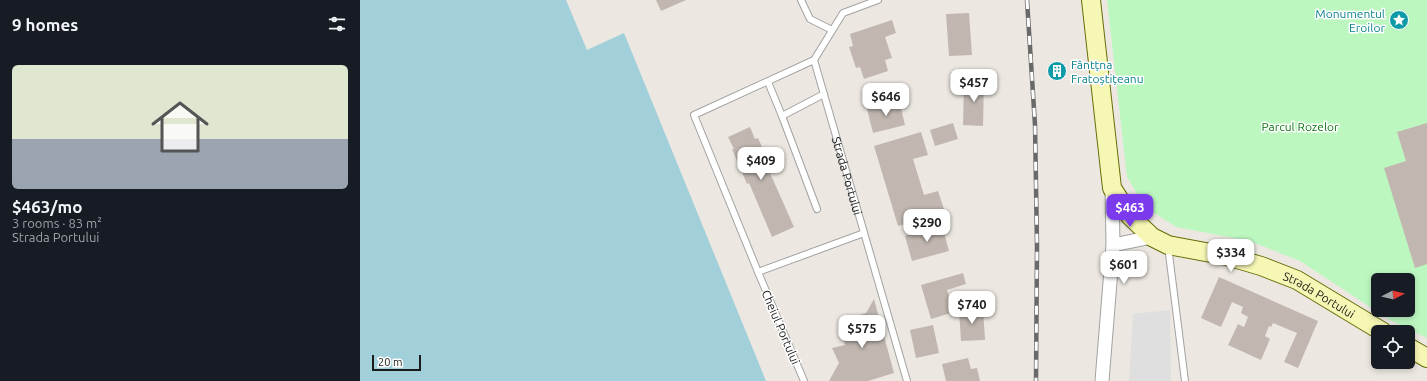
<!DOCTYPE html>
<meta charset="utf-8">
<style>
body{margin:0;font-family:Ubuntu,sans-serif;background:#20242c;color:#f1f3f6;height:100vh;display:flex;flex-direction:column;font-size:15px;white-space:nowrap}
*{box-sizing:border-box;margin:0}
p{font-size:13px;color:#9ea1a6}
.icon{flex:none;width:22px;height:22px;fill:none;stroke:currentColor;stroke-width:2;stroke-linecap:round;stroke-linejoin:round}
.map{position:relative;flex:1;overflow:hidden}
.sheet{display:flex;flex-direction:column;background:#171b24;width:360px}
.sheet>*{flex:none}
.needle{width:26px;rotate:83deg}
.buttons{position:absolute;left:1011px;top:273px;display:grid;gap:8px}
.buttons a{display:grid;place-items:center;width:44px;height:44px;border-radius:6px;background:#171b24;box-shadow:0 2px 6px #0003;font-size:20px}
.scale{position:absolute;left:12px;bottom:10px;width:49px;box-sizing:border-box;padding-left:4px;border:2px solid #1b1b1b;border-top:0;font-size:11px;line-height:14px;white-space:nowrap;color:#1b1b1b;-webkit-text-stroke:3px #fff;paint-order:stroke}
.price{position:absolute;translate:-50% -34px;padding:0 9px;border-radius:8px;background:#fff;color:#222;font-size:13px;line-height:26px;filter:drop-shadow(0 1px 2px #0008)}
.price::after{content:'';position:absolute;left:50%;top:24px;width:12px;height:9px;margin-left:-6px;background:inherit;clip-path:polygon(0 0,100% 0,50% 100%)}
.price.on{background:#7c3aed;color:#fff}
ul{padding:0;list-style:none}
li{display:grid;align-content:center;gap:8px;height:212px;padding:0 12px}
li span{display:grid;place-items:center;height:124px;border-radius:6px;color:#555}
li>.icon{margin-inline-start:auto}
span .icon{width:72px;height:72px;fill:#fffc;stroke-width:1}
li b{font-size:17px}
h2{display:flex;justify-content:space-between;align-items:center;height:48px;padding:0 12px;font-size:17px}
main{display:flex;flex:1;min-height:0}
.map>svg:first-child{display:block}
</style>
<main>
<section class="sheet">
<h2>9 homes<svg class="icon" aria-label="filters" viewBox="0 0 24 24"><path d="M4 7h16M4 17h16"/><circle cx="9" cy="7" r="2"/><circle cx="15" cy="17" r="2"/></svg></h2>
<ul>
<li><span style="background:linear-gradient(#dfe7d0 60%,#9aa5b1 0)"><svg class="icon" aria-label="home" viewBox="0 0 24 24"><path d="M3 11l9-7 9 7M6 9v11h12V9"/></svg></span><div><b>$463/mo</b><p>3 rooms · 83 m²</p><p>Strada Portului</p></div></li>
</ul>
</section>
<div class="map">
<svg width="1067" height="381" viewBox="0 0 1067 381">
<rect width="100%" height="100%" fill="#ece8e1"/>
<path fill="#bdf7c0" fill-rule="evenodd" d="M747,0h320v338l-37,-18 -90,-59 -50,-20 -74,-14 -31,-20 -18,-30zM1018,280h30v30h-30z"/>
<path fill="#dfdfdf" d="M810,310l1,71h-42l4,-67z"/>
<path fill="#a1cfda" d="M0,0h206l21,50 37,-17 142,348h-406z"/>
<g fill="#c1b7b0">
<path d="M296,0h30l-25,11z"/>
<path d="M609,13l3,42 -23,1 -3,-42z"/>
<path d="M532,20l4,13 -11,4 7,21 -7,2 3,11 -24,8 -4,-12 -4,1 -7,-21 4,-1 -3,-12z"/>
<circle cx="697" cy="71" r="4"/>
<path d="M604,80h20l-1,46 -20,-1z"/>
<path d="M539,100l6,25 -32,8 -6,-24z"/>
<path d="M593,123l5,16 -23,7 -5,-16z"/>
<path d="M1067,123v141l-12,4 -31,-100 22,-7 -9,-29z"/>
<path d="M390,127l5,12 3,-1 15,34 -3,1 24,54 -22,10 -23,-54 -2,1 -15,-35h2l-6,-12z"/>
<path d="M561,132l7,23 -15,4 11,36 14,-4 7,21 -47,14 -24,-80z"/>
<path d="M582,225l7,26 -37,10 -7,-25z"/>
<path d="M603,273l3,11 -19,6 7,22 -23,7 -10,-34z"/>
<path d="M859,277l99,44 -20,47 -14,-6 13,-29 -24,-10 -2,4 -2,-1 -4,10 5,3 -9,21 -33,-15 10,-21 6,3 4,-10 -7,-4 2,-6 -11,-5 -11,25 -20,-9z"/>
<path d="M514,299l20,74 -26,8h-39l10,-18 -7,-15 13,-3 -7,-24 28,-8z"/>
<path d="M623,309l2,31 -24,1 -2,-31z"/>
<path d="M573,325l6,28 -23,5 -6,-28z"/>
<path d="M608,358l3,11 6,-1 3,13h-34l-4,-17z"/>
</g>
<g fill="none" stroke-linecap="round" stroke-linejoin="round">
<g stroke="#a2a2a2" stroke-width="8">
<g id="lane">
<path d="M441,0l9,19 22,11"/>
<path id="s1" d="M518,0l-35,13 -29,47 93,321"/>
<path d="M454,60l-120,55 64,157 106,-39"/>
<path d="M408,82l14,34"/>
<path d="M457,209l-35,-93 42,-22"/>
<path d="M808,246l17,135"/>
<path d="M398,272l46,109"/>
</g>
</g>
<g stroke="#a2a2a2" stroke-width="15">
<g id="street">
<path d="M753,245l39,-8"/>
<path d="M742,381l11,-136 -1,-57"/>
</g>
</g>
<g stroke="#656d07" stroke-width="20">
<g id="secondary">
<path id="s2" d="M731,0l21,188 18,28 22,21 16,8 59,11 34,10 36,14 86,52"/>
<path d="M1048,347l19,11"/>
</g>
</g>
<use href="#lane" stroke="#fff" stroke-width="6"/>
<use href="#street" stroke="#fff" stroke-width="13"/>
<use href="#secondary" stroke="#f6f7b4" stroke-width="18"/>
<g stroke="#696969" stroke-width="4.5">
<path id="rail" d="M667,0l8,125 2,121 -1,135"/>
</g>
<use href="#rail" stroke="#fff" stroke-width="3" stroke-dasharray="9" stroke-linecap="butt"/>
</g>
<defs>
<g id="sight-disc" transform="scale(1)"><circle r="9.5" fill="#0f9aa8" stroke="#fff"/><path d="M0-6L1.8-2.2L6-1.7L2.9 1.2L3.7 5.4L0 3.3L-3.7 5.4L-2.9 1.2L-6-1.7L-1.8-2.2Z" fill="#fff"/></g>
<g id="building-disc" transform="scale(1)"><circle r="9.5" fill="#0f9aa8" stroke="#fff"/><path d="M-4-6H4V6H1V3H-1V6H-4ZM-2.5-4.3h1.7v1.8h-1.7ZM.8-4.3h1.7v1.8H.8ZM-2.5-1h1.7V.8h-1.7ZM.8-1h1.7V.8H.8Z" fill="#fff"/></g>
</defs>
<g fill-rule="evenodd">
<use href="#sight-disc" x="1039" y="20"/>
<use href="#building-disc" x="697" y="71"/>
</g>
<g text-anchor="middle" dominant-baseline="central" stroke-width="3" stroke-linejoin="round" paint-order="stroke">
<g font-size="12" fill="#0d838f" stroke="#fff" text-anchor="end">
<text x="1025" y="13">Monumentul<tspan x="1025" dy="14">Eroilor</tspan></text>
<text x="711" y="64" text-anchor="start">Fântțna<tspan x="711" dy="14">Fratoștițeanu</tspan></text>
</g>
<g font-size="12" fill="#0e7413" stroke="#fff">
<text x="940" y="126">Parcul Rozelor</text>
</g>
<g font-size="12" fill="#1b1b1b" stroke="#fff">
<text stroke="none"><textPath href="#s1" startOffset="213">Strada Portului</textPath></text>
<text stroke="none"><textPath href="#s2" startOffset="431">Strada Portului</textPath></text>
<text transform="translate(421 327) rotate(67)">Cheiul Portului</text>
</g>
</g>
</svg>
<div class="buttons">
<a><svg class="needle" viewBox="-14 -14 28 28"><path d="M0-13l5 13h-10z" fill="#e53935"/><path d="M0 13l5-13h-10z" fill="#9ea1a6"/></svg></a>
<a><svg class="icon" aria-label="locate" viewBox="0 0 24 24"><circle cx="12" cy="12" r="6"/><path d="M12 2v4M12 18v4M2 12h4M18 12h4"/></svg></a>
</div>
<div class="scale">20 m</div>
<b class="price" style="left:614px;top:103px">$457</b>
<b class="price" style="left:526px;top:117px">$646</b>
<b class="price" style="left:401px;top:181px">$409</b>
<b class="price on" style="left:770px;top:228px">$463</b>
<b class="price" style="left:567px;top:243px">$290</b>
<b class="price" style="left:871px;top:273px">$334</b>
<b class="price" style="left:764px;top:285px">$601</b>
<b class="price" style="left:612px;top:325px">$740</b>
<b class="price" style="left:502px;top:349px">$575</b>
</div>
</main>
